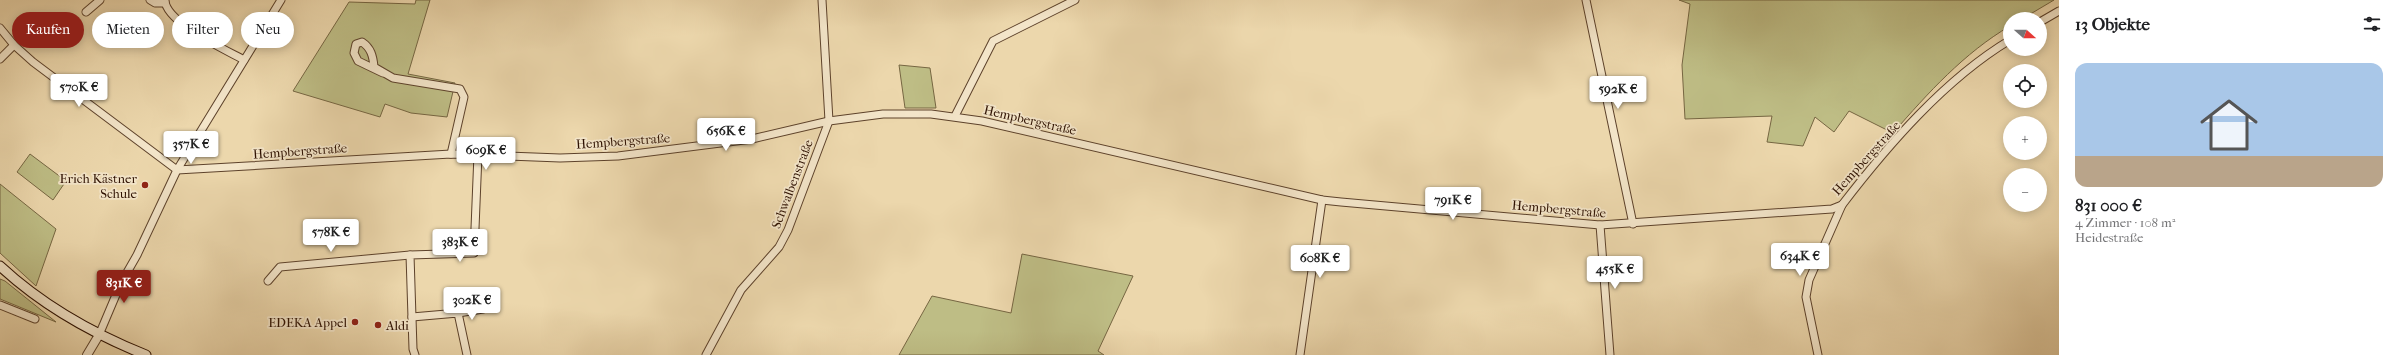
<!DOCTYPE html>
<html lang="de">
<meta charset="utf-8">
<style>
body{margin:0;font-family:"IM FELL French Canon",serif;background:#f6f6f6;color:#202124;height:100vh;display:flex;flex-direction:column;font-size:15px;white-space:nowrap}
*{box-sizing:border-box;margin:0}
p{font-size:13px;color:#757577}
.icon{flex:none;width:22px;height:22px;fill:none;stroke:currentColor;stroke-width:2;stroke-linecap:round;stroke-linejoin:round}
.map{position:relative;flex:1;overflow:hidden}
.drawer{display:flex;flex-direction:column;background:#fff;width:340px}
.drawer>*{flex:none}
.banner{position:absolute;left:12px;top:12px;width:380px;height:36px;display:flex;gap:8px}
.needle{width:26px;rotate:111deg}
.buttons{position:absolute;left:2003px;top:12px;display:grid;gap:8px}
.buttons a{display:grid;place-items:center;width:44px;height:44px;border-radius:50%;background:#fff;box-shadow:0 2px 10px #0003;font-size:20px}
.price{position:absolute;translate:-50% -34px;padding:0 9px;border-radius:4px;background:#fff;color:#222;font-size:13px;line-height:26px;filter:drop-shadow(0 1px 2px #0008)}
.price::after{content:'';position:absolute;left:50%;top:24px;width:12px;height:9px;margin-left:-6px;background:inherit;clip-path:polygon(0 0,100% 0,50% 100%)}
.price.selected{background:#8f2418;color:#fff}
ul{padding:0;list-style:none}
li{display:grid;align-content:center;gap:8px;height:212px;padding:0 16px}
li span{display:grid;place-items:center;height:124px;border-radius:12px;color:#555}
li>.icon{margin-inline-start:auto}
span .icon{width:72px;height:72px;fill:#fffc;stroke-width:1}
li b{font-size:17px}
h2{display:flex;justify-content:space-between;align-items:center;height:48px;padding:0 16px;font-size:17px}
.chip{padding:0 14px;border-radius:18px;background:#fff;box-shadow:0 2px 10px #0003;font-size:14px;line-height:36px}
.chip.selected{background:#8f2418;color:#fff}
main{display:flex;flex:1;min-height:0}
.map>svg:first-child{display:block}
</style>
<main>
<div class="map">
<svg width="2059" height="355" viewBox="0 0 2059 355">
<rect width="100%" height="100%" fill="#ecd7ac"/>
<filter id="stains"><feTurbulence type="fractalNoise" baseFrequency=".005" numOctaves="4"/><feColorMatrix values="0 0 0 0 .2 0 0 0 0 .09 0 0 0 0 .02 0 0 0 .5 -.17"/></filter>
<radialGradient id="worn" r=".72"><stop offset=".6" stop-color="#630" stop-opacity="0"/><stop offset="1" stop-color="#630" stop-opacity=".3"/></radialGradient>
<g fill="#bebd85" stroke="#766642">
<path d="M416,0h14l-22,74 47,9 -8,34 -36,-4 -26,-9 -5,13 -87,-26 56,-89 66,2z"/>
<path d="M1679,0h375l-32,19h-12v7c-46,27 -82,67 -117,107l-44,-22 -15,21 -19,-15 -12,29 -36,-4 5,-26 -87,3 -3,-54 8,-61z"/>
<path d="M899,65l31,3 6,40h-31z"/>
<path d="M30,154l36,27 -13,19 -36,-28z"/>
<path d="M0,184l56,45 -20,57 -36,-33z"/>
<path d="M1022,254l111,22 -35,75 6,4h-205l33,-59 79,17z"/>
<path d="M0,279l5,2 51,41 -56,-23z"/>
</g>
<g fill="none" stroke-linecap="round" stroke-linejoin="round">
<g stroke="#5d422b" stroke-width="9">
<g id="minor">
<path d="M150,0l5,3h10"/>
<path d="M165,0c0,22 61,50 79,60"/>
<path d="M1586,0l47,224"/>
<path d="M86,12l14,-12"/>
<path d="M2040,22l19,-11"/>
<path d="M0,28l14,17 19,17 144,108 274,-16 109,4 58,-2 134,-17 77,-18 54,-7h48l51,7 340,79 19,2 259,23 232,-16 10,-4c46,-60 103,-126 168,-165"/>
<path d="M0,59l14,-14"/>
<path d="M383,73l-25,-12 -4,-8 2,-9 6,-2c9,6 11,14 12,25l19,11 67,11 4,8 -13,57"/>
<path d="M955,116l38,-75 82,-41"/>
<path d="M1600,225l10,130"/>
<path d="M268,281l12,-14 130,-12"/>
<path d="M0,305l35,14"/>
<path d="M458,313l25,-4"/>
<path d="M412,317l46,-4 9,42"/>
<path d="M99,335l22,-52 16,-28 40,-85 104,-170"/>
<path d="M415,355l-2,-6 -3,-94 64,-2 4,-99"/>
<path d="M706,355l35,-65 38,-43 9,-17 41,-109 -7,-121"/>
<path d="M1300,355l22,-155"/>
<path d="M1818,355l-12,-58 3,-17 33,-75"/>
</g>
</g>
<g stroke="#5d422b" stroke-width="10">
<path id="tertiary" d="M87,355l12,-20"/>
</g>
<g stroke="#2d1000" stroke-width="11">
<path id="secondary" d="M0,266c43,40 91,67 146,89"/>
</g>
<use href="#minor" stroke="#f3e5c9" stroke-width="7"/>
<use href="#tertiary" stroke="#f3e5c9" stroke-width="8"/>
<use href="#secondary" stroke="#f3e5c9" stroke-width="9"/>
</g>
<g fill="#8f2418" stroke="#f3e5c9" stroke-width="1.5">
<circle cx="145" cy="185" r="4"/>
<circle cx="355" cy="322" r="4"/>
<circle cx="378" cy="325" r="4"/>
</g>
<g text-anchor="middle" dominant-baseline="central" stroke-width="3.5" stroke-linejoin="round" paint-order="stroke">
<g font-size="13" fill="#2d1000" stroke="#f3e5c9">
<text transform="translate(1030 120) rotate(13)">Hempbergstraße</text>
<text transform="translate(623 141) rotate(-4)">Hempbergstraße</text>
<text transform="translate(300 151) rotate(-4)">Hempbergstraße</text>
<text transform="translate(1866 158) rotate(-48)">Hempbergstraße</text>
<text transform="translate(792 184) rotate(-69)">Schwalbenstraße</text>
<text transform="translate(1559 209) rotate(5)">Hempbergstraße</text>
</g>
<g font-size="13" fill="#2d1000" stroke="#f3e5c9" text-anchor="end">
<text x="137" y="178">Erich Kästner<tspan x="137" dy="15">Schule</tspan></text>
<text x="347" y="322">EDEKA Appel</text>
<text x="386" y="325" text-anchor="start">Aldi</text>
</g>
</g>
<rect width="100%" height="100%" filter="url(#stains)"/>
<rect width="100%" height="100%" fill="url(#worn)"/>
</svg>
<div class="buttons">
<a><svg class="needle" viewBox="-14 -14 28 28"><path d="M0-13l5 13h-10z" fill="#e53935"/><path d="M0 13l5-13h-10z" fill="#757577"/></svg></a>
<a><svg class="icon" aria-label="locate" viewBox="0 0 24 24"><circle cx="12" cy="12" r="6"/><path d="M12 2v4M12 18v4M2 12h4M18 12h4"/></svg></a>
<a>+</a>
<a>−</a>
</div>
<b class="price" style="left:79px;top:108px">570K €</b>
<b class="price" style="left:1618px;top:110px">592K €</b>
<b class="price" style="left:726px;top:152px">656K €</b>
<b class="price" style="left:191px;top:165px">357K €</b>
<b class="price" style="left:486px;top:171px">609K €</b>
<b class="price" style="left:1453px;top:221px">791K €</b>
<b class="price" style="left:331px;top:253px">578K €</b>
<b class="price" style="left:460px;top:263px">383K €</b>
<b class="price" style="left:1800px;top:277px">634K €</b>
<b class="price" style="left:1320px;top:279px">608K €</b>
<b class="price" style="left:1615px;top:290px">455K €</b>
<b class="price selected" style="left:124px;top:304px">831K €</b>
<b class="price" style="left:472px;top:321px">302K €</b>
<div class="banner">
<a class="chip selected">Kaufen</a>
<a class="chip">Mieten</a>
<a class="chip">Filter</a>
<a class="chip">Neu</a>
</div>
</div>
<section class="drawer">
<h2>13 Objekte<svg class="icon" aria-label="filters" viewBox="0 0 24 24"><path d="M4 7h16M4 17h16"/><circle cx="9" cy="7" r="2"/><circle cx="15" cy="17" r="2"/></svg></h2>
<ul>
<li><span style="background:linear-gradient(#a9c7e8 75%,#b9a48a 0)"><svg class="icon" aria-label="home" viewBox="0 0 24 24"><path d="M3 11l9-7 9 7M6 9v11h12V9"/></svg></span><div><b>831 000 €</b><p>4 Zimmer · 108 m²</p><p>Heidestraße</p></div></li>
</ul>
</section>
</main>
